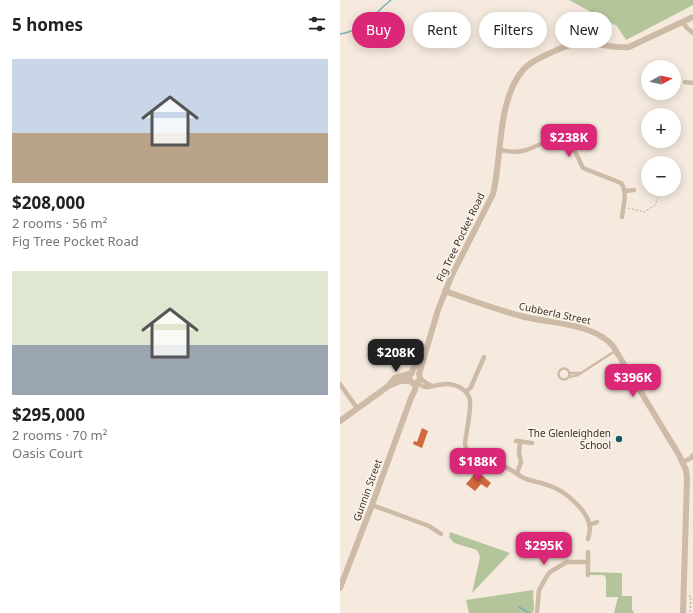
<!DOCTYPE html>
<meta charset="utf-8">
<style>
body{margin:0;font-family:"Noto Sans",sans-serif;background:#f2f2f2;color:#222;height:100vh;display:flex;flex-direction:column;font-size:15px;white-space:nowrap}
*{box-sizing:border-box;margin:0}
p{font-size:13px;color:#767676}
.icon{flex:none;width:22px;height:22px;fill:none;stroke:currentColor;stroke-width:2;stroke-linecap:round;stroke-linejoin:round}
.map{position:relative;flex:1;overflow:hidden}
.drawer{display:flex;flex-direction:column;background:#fff;width:340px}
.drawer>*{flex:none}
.guide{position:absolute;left:12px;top:12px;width:281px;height:36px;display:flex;gap:8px}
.needle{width:26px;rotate:82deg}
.controls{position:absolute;left:301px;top:60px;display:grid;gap:8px}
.controls a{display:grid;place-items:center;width:40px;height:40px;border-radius:50%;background:#fff;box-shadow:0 2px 10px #0003;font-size:20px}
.price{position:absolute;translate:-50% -34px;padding:0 9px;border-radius:8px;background:#db2777;color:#fff;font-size:13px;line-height:26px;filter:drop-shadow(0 1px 2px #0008)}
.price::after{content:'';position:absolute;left:50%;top:24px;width:12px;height:9px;margin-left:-6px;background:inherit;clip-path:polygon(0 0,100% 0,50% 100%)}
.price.active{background:#222;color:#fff}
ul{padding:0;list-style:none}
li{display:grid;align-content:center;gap:8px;height:212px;padding:0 12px}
li span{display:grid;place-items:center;height:124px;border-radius:0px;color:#555}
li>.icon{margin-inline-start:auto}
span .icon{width:72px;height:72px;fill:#fffc;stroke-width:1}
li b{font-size:17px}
h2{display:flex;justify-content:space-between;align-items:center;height:48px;padding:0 12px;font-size:17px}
.chip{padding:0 14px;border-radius:18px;background:#fff;box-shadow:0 2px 10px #0003;font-size:14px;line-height:36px}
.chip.active{background:#db2777;color:#fff}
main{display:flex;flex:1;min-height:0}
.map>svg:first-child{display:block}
</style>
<main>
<section class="drawer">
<h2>5 homes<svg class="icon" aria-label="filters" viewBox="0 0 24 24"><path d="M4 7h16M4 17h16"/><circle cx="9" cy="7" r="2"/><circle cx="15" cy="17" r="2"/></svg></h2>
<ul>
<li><span style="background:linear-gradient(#c9d6e8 60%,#b9a48a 0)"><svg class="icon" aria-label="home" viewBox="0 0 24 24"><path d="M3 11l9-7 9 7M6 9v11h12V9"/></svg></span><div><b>$208,000</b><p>2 rooms · 56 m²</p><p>Fig Tree Pocket Road</p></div></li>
<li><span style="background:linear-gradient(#dfe7d0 60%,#9aa5b1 0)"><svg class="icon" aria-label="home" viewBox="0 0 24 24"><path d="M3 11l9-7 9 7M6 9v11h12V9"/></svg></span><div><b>$295,000</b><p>2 rooms · 70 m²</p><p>Oasis Court</p></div></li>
</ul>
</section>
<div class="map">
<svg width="353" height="613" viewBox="0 0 353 613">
<rect width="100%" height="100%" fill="#f5eadd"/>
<g fill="#b5c59b">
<path d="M229,0h124v5l-67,35 -9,-14z"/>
<path d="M110,532l60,21 -38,40 8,-36 -3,-7 -23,-7 -5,-6z"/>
<path d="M250,572l32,1v23h10v13l2,4h-20l4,-16h-12v-19l-2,-3h-14z"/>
<path d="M193,590l1,20 -2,3h-63l-3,-13z"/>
</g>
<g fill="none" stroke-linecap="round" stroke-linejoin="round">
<g stroke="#78afb5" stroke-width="1.5">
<path d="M0,34c26,-4 33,-20 51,-34"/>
<path d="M179,607l10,6"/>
</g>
</g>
<g fill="#d1683e">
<path d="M82,428l6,3 -6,17 -9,-4 1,-3 3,1z"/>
<path d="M137,471l14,12 -4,5 -6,-4 -6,7 -9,-7z"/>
</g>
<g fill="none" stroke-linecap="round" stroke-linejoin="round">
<g stroke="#baa591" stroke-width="1" stroke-dasharray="2 2" stroke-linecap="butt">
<path d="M288,208l16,4 11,-7 3,-7"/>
<path d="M349,596h2l-1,17"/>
</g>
<g stroke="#cebba7" stroke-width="2.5">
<circle cx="224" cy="374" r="5.5"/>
<path d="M230,373h9"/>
<path d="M229,377l9,-2 37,-24"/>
</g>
<g stroke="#cebba7" stroke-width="4.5">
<path d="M343,23l4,5 6,5"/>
<path d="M345,82l8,1"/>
<path d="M160,150c7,1 14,3 22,1 16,-3 35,-20 49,-5 6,6 8,15 12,22l38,15c7,9 2,23 1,34"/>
<path d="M285,191l9,-1"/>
<path d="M80,378l6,5 6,3"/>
<path d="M77,383c3,2 8,5 11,4 6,-1 12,-3 19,-3 9,0 22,6 23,17 1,12 -4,31 -5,43 3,19 25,18 40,23 8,3 14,9 21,12 9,3 18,4 27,8 14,6 35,24 37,40 0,4 -1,8 -2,12"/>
<path d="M0,384l17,24"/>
<path d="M126,392l5,-5 13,-30"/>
<path d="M176,441l16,2"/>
<path d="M343,462l8,-4 2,-3"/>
<path d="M177,473l4,-11 -2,-9 1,-12"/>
<path d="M32,505l57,21 12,8"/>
<path d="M249,525l8,-3"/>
<path d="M248,575v-23"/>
<path d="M197,613l2,-23 8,-14 3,-4 17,-10h21"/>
</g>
<g stroke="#cebba7" stroke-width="6">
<path d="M105,291c25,9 50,18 76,25 28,8 71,6 92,30l66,109 7,15 1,9 -4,134"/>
<path d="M70,374l-1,3 2,5 3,2 5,-3 1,-3 -1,-4 19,-64 13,-33 42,-83c9,-37 4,-94 30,-124 6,-7 16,-12 25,-16 9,-4 17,-8 26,-10 18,-4 36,5 55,3l64,-30"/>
<path d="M51,385l9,-4h9"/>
<path d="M0,421l47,-34 8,-9 17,-5 1,-4 11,-11"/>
<path d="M0,588l32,-83 39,-107 4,-8 1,-7"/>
</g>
</g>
<circle fill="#195860" stroke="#fbf4ea" stroke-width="1.5" cx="279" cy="439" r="4"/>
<g text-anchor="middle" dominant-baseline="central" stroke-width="3.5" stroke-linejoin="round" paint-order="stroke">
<g font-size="10" fill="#3a2f28" stroke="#fbf4ea">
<text transform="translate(120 237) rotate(-64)">Fig Tree Pocket Road</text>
<text transform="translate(215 313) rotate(12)">Cubberla Street</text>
<text transform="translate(27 490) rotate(-70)">Gunnin Street</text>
</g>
<g font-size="10" fill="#3a2f28" stroke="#fbf4ea" text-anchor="end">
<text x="271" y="433">The Glenleighden<tspan x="271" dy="12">School</tspan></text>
</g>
</g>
</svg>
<div class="controls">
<a><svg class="needle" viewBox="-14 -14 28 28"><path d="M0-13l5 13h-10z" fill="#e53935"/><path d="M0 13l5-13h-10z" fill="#767676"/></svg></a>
<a>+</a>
<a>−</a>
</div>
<b class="price" style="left:229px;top:158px">$238K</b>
<b class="price active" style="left:56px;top:373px">$208K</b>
<b class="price" style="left:293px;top:398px">$396K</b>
<b class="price" style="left:138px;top:482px">$188K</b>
<b class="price" style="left:204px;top:566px">$295K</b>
<div class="guide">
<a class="chip active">Buy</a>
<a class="chip">Rent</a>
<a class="chip">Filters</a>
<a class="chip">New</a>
</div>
</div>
</main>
